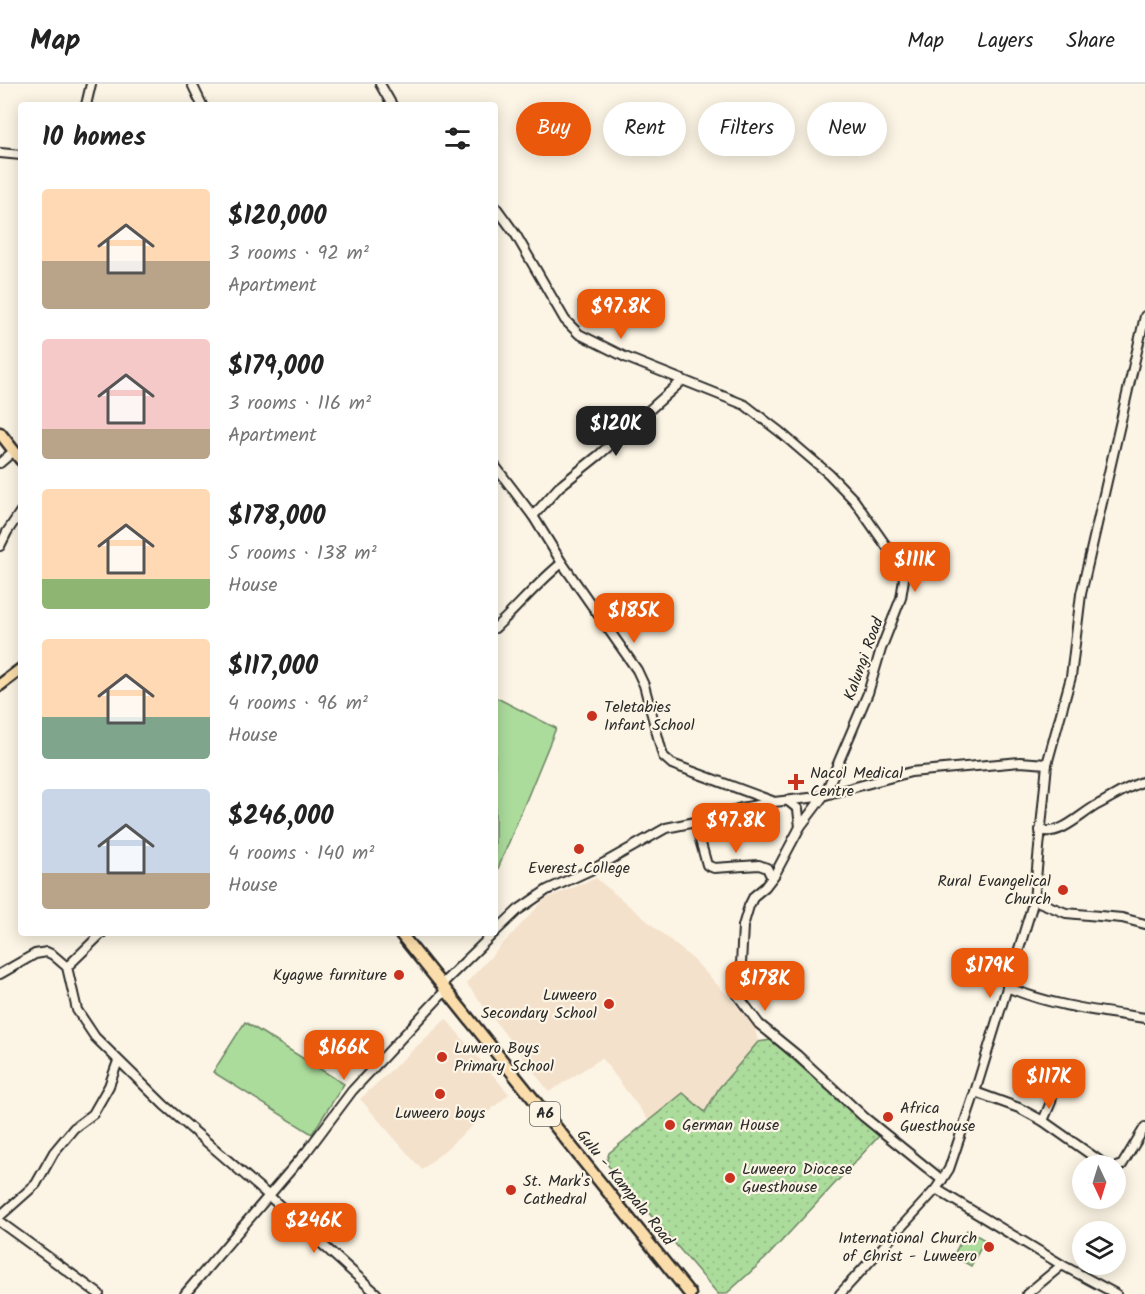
<!DOCTYPE html>
<meta charset="utf-8">
<style>
body{margin:0;font-family:Kalam,sans-serif;background:#f2f2f2;color:#222;height:100vh;display:flex;flex-direction:column;font-size:22px;white-space:nowrap}
*{box-sizing:border-box;margin:0}
p{font-size:20px;color:#767676}
.icon{flex:none;width:33px;height:33px;fill:none;stroke:currentColor;stroke-width:2;stroke-linecap:round;stroke-linejoin:round}
.map{position:relative;flex:1;overflow:hidden}
.side{position:absolute;left:18px;top:18px;width:480px;height:834px;display:flex;flex-direction:column;background:#fff;border-radius:6px;box-shadow:0 3px 15px #0003}
.side>*{flex:none}
.banner{position:absolute;left:516px;top:18px;width:538px;height:54px;display:flex;gap:12px}
.needle{width:39px;rotate:176deg}
.tools{position:absolute;left:1072px;top:1071px;display:grid;gap:12px}
.tools a{display:grid;place-items:center;width:54px;height:54px;border-radius:50%;background:#fff;box-shadow:0 3px 15px #0003;font-size:30px}
.price{position:absolute;translate:-50% -51px;padding:0 14px;border-radius:12px;background:#ea580c;color:#fff;font-size:20px;line-height:39px;filter:drop-shadow(0 2px 3px #0008)}
.price::after{content:'';position:absolute;left:50%;top:36px;width:18px;height:14px;margin-left:-9px;background:inherit;clip-path:polygon(0 0,100% 0,50% 100%)}
.price.active{background:#222;color:#fff}
ul{padding:0;list-style:none}
li{display:flex;align-items:center;gap:18px;height:150px;padding:0 24px}
li span{display:grid;place-items:center;flex:none;width:168px;height:120px;border-radius:6px;color:#555}
li>.icon{margin-inline-start:auto}
span .icon{width:72px;height:72px;fill:#fffc;stroke-width:1}
li b{font-size:26px}
h2{display:flex;justify-content:space-between;align-items:center;height:72px;padding:0 24px;font-size:26px}
.tag{padding:0 21px;border-radius:27px;background:#fff;box-shadow:0 3px 15px #0003;font-size:21px;line-height:54px}
.tag.active{background:#ea580c;color:#fff}
header{display:flex;align-items:center;gap:36px;box-sizing:border-box;height:84px;padding:0 30px;background:#fff;border-bottom:2px solid #e0e0e0}
header strong{font-size:28px}
nav{display:flex;gap:33px;margin-inline-start:auto;font-size:21px}
.map>svg:first-child{display:block}
</style>
<header>
<strong>Map</strong>
<nav><a>Map</a><a>Layers</a><a>Share</a></nav>
</header>
<div class="map">
<svg width="1145" height="1210" viewBox="0 0 1145 1210">
<defs>
<pattern id="park-dots" width="8" height="8" patternUnits="userSpaceOnUse" patternTransform="scale(1.5)"><rect width="8" height="8" fill="#acdc9c"/><path d="M2 2h.1M6 6h.1" fill="none" stroke="#94bd87" stroke-width="1.8" stroke-linecap="round"/></pattern>
</defs>
<rect width="100%" height="100%" fill="#fcf5e5"/>
<filter id="ink" filterUnits="userSpaceOnUse"><feTurbulence type="fractalNoise" baseFrequency=".0167" numOctaves="2"/><feDisplacementMap in="SourceGraphic" scale="12" xChannelSelector="R" yChannelSelector="G"/><feConvolveMatrix kernelMatrix="1 2 1 2 8 2 1 2 1" color-interpolation-filters="sRGB"/></filter>
<g filter="url(#ink)">
<g fill="#f4e1cc">
<path d="M596,794l98,82 60,64 4,18 -39,46 -14,24 -22,-19 -34,28 -47,-63 -53,34 -83,-109 79,-84z"/>
<path d="M446,935l63,75 -87,76 -62,-71z"/>
</g>
<g fill="#acdc9c" stroke="#6c8464" stroke-width="1.5">
<path d="M495,613l61,31 -61,148z"/>
<path d="M245,938l99,62 -32,50 -99,-62z"/>
<path d="M967,1146l18,10 -14,26 -18,-10z"/>
</g>
<path fill="url(#park-dots)" stroke="#6c8464" stroke-width="1.5" d="M771,956l108,96 -114,123 -39,35h-8l-112,-131 3,-10 74,-60 22,19 14,-24 39,-46z"/>
<g fill="none" stroke-linecap="round" stroke-linejoin="round">
<g stroke="#2b2b2b" stroke-width="12">
<g id="minor">
<path d="M192,0l10,21"/>
<path d="M380,0l12,21"/>
<path d="M86,21l5,-21"/>
<path d="M0,69l21,2"/>
<path d="M495,122l21,29 49,85 14,14 46,23 120,48 35,27 49,42 25,26 47,67 3,12 -3,19 -20,51 -13,44 -43,101 -25,33 -25,47 -10,13 -11,9 -5,10 -6,20 -2,38 -5,29 23,31 38,31 67,62 78,63"/>
<path d="M0,379l14,-12"/>
<path d="M495,382l38,50 29,47 75,107 7,15 19,71 9,8 100,37"/>
<path d="M533,432l26,-29 40,-32 84,-75"/>
<path d="M0,462l7,-14 14,-21"/>
<path d="M495,544c23,-21 42,-45 67,-65"/>
<path d="M788,717l10,8 2,18"/>
<path d="M695,738l12,43 7,3 45,-3 8,3 5,10"/>
<path d="M1040,746c21,7 41,-17 59,-26 15,-8 30,-18 46,-23"/>
<path d="M1034,816l32,13 56,5 23,6"/>
<path d="M495,848l23,-22 29,-20 50,-23 69,-39 29,-6 46,-14 33,-6 44,-5 93,-25 109,-10 27,2"/>
<path d="M67,883l35,-34"/>
<path d="M0,890l35,-20 12,-2 6,3 14,12 10,43 18,27 69,68 104,90 109,99"/>
<path d="M442,900l52,-51"/>
<path d="M1007,903c44,19 91,24 138,31"/>
<path d="M975,1008l44,16 24,13 64,45"/>
<path d="M1043,1037l8,-19 3,-18"/>
<path d="M1116,1083l6,-2 23,-38"/>
<path d="M936,1105l126,76 54,29"/>
<path d="M0,1132l36,-32 18,-32 20,-24 19,-14 16,-28 9,-25"/>
<path d="M0,1138l99,72"/>
<path d="M185,1210l122,-143 45,-60 94,-101"/>
<path d="M840,1210l96,-105 13,-20 26,-77 59,-192 13,-136 24,-87 10,-83 64,-278"/>
<path d="M1027,1210l35,-29"/>
</g>
</g>
<g stroke="#2b2b2b" stroke-width="15">
<g id="major">
<path d="M0,349l21,27"/>
<path d="M0,601l21,-16"/>
<path d="M400,849l290,361"/>
</g>
</g>
<use href="#minor" stroke="#fcf5e5" stroke-width="8"/>
<use href="#major" stroke="#fbddab" stroke-width="10"/>
</g>
</g>
<g fill="#c8321e" stroke="#fcf5e5" stroke-width="2">
<circle cx="592" cy="632" r="6"/>
<path d="M793 689h6v6h6v6h-6v6h-6v-6h-6v-6h6z"/>
<circle cx="579" cy="765" r="6"/>
<circle cx="1063" cy="806" r="6"/>
<circle cx="399" cy="891" r="6"/>
<circle cx="609" cy="920" r="6"/>
<circle cx="442" cy="973" r="6"/>
<circle cx="440" cy="1010" r="6"/>
<circle cx="888" cy="1033" r="6"/>
<circle cx="670" cy="1041" r="6"/>
<circle cx="730" cy="1094" r="6"/>
<circle cx="511" cy="1106" r="6"/>
<circle cx="989" cy="1163" r="6"/>
</g>
<g text-anchor="middle" dominant-baseline="central" stroke-width="4.5" stroke-linejoin="round" paint-order="stroke">
<rect fill="#fcf5e5" stroke="#6a6863" stroke-width="1.5" x="530" y="1018" width="30" height="24" rx="4.5"/>
<g font-size="15" font-weight="bold" fill="#2b2b2b">
<text x="545" y="1030">A6</text>
</g>
<g font-size="16" fill="#2b2b2b" stroke="#fcf5e5">
<text transform="translate(864 575) rotate(-70)">Kalungi Road</text>
<text transform="translate(625 1104) rotate(51)">Gulu - Kampala Road</text>
</g>
<g font-size="16" fill="#2b2b2b" stroke="#fcf5e5" text-anchor="start">
<text x="604" y="623">Teletabies<tspan x="604" dy="18">Infant School</tspan></text>
<text x="810" y="689">Nacol Medical<tspan x="810" dy="18">Centre</tspan></text>
<text x="579" y="784" text-anchor="middle">Everest College</text>
<text x="1051" y="797" text-anchor="end">Rural Evangelical<tspan x="1051" dy="18">Church</tspan></text>
<text x="387" y="891" text-anchor="end">Kyagwe furniture</text>
<text x="597" y="911" text-anchor="end">Luweero<tspan x="597" dy="18">Secondary School</tspan></text>
<text x="454" y="964">Luwero Boys<tspan x="454" dy="18">Primary School</tspan></text>
<text x="900" y="1024">Africa<tspan x="900" dy="18">Guesthouse</tspan></text>
<text x="440" y="1029" text-anchor="middle">Luweero boys</text>
<text x="682" y="1041">German House</text>
<text x="742" y="1085">Luweero Diocese<tspan x="742" dy="18">Guesthouse</tspan></text>
<text x="523" y="1097">St. Mark's<tspan x="523" dy="18">Cathedral</tspan></text>
<text x="977" y="1154" text-anchor="end">International Church<tspan x="977" dy="18">of Christ - Luweero</tspan></text>
</g>
</g>
</svg>
<div class="tools">
<a><svg class="needle" viewBox="-14 -14 28 28"><path d="M0-13l5 13h-10z" fill="#e53935"/><path d="M0 13l5-13h-10z" fill="#767676"/></svg></a>
<a><svg class="icon" aria-label="layers" viewBox="0 0 24 24"><path d="M12 4l9 5-9 5-9-5zM3 14l9 5 9-5"/></svg></a>
</div>
<b class="price" style="left:621px;top:256px">$97.8K</b>
<b class="price active" style="left:616px;top:373px">$120K</b>
<b class="price" style="left:915px;top:509px">$111K</b>
<b class="price" style="left:634px;top:560px">$185K</b>
<b class="price" style="left:736px;top:770px">$97.8K</b>
<b class="price" style="left:990px;top:915px">$179K</b>
<b class="price" style="left:765px;top:928px">$178K</b>
<b class="price" style="left:344px;top:997px">$166K</b>
<b class="price" style="left:1049px;top:1026px">$117K</b>
<b class="price" style="left:314px;top:1170px">$246K</b>
<div class="banner">
<a class="tag active">Buy</a>
<a class="tag">Rent</a>
<a class="tag">Filters</a>
<a class="tag">New</a>
</div>
<section class="side">
<h2>10 homes<svg class="icon" aria-label="filters" viewBox="0 0 24 24"><path d="M4 7h16M4 17h16"/><circle cx="9" cy="7" r="2"/><circle cx="15" cy="17" r="2"/></svg></h2>
<ul>
<li><span style="background:linear-gradient(#ffd9b3 60%,#b9a48a 0)"><svg class="icon" aria-label="home" viewBox="0 0 24 24"><path d="M3 11l9-7 9 7M6 9v11h12V9"/></svg></span><div><b>$120,000</b><p>3 rooms · 92 m²</p><p>Apartment</p></div></li>
<li><span style="background:linear-gradient(#f6c9c9 75%,#b9a48a 0)"><svg class="icon" aria-label="home" viewBox="0 0 24 24"><path d="M3 11l9-7 9 7M6 9v11h12V9"/></svg></span><div><b>$179,000</b><p>3 rooms · 116 m²</p><p>Apartment</p></div></li>
<li><span style="background:linear-gradient(#ffd9b3 75%,#8fb573 0)"><svg class="icon" aria-label="home" viewBox="0 0 24 24"><path d="M3 11l9-7 9 7M6 9v11h12V9"/></svg></span><div><b>$178,000</b><p>5 rooms · 138 m²</p><p>House</p></div></li>
<li><span style="background:linear-gradient(#ffd9b3 65%,#7fa58c 0)"><svg class="icon" aria-label="home" viewBox="0 0 24 24"><path d="M3 11l9-7 9 7M6 9v11h12V9"/></svg></span><div><b>$117,000</b><p>4 rooms · 96 m²</p><p>House</p></div></li>
<li><span style="background:linear-gradient(#c9d6e8 70%,#b9a48a 0)"><svg class="icon" aria-label="home" viewBox="0 0 24 24"><path d="M3 11l9-7 9 7M6 9v11h12V9"/></svg></span><div><b>$246,000</b><p>4 rooms · 140 m²</p><p>House</p></div></li>
</ul>
</section>
</div>
